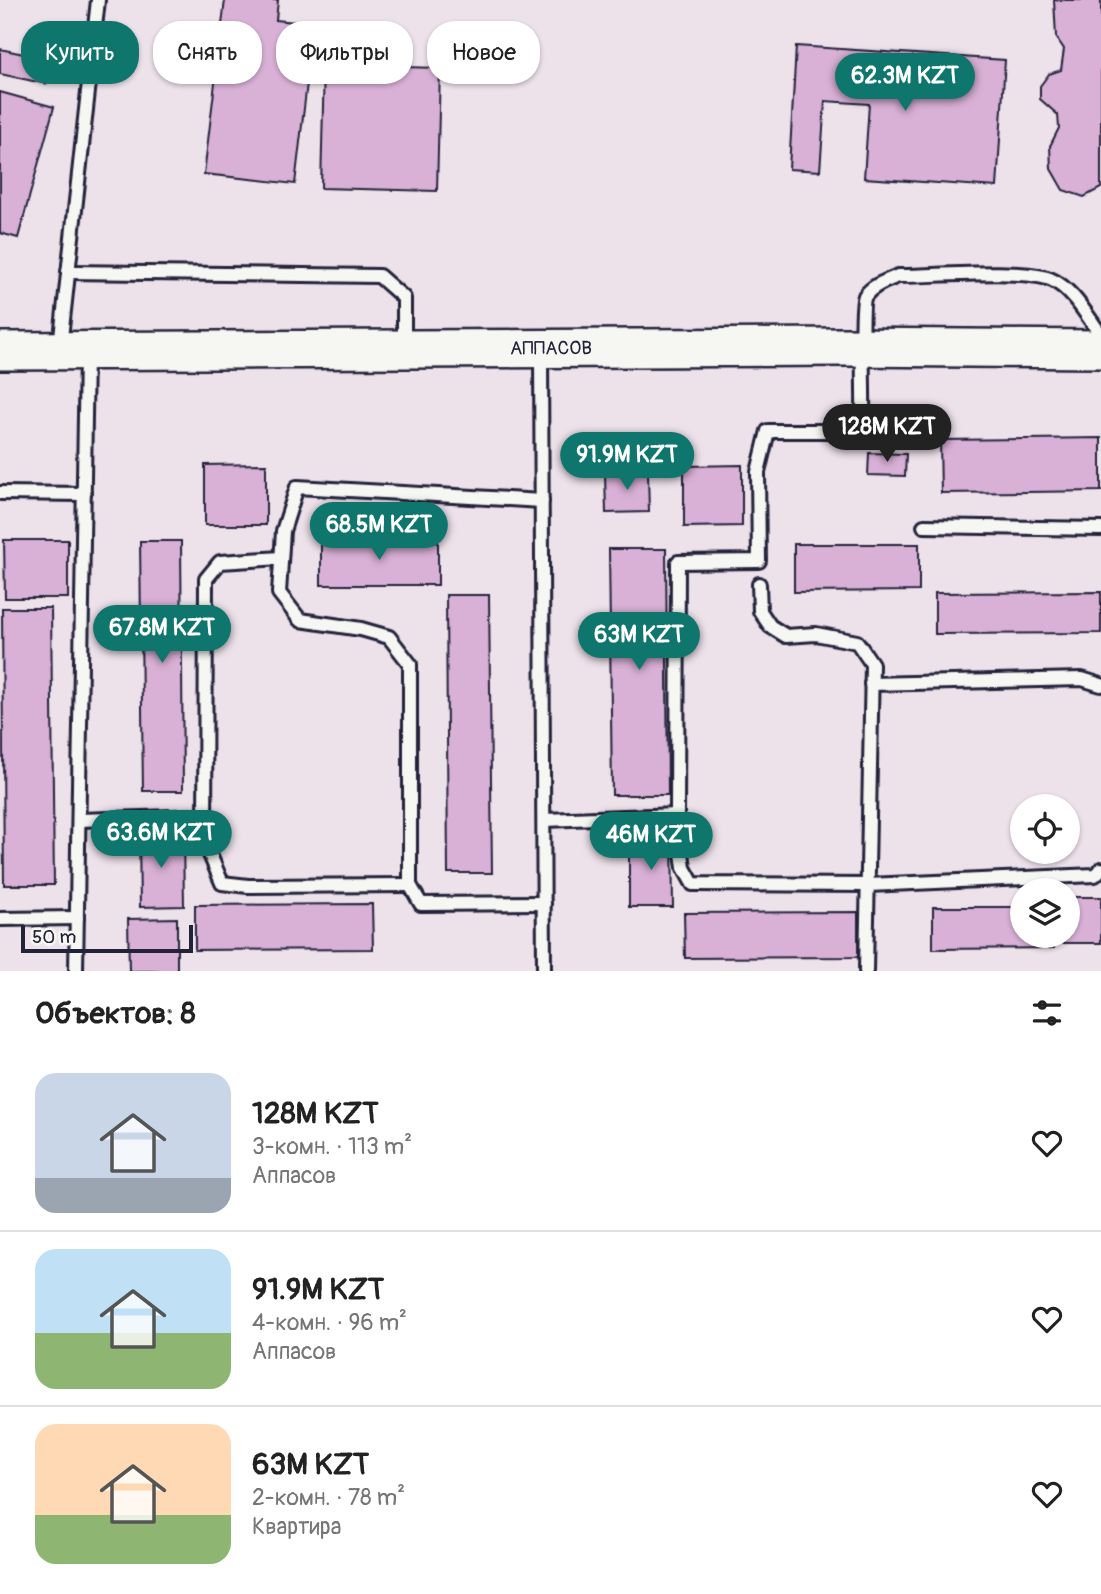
<!DOCTYPE html>
<html lang="ru">
<meta charset="utf-8">
<style>
body{margin:0;font-family:Pangolin,sans-serif;background:#f6f6f6;color:#222;height:100vh;display:flex;flex-direction:column;font-size:26px;white-space:nowrap}
*{box-sizing:border-box;margin:0}
p{font-size:23px;color:#767676}
.icon{flex:none;width:38px;height:38px;fill:none;stroke:currentColor;stroke-width:2;stroke-linecap:round;stroke-linejoin:round}
.map{position:relative;height:971px;overflow:hidden}
.side{display:flex;flex-direction:column;background:#fff;flex:1}
.side>*{flex:none}
.banner{position:absolute;left:21px;top:21px;width:700px;height:63px;display:flex;gap:14px}
.tools{position:absolute;left:1010px;top:794px;display:grid;gap:14px}
.tools a{display:grid;place-items:center;width:70px;height:70px;border-radius:50%;background:#fff;box-shadow:0 2px 5px #0004;font-size:35px}
.scale{position:absolute;left:21px;bottom:18px;width:172px;box-sizing:border-box;padding-left:7px;border:4px solid #22223b;border-top:0;font-size:19px;line-height:24px;white-space:nowrap;color:#22223b;-webkit-text-stroke:5px #f6f6f2;paint-order:stroke}
.price{position:absolute;translate:-50% -60px;padding:0 16px;border-radius:24px;background:#0f766e;color:#fff;font-size:23px;line-height:46px;filter:drop-shadow(0 2px 4px #0008)}
.price::after{content:'';position:absolute;left:50%;top:42px;width:21px;height:16px;margin-left:-10px;background:inherit;clip-path:polygon(0 0,100% 0,50% 100%)}
.price.on{background:#222;color:#fff}
ul{padding:0;list-style:none}
li{display:flex;align-items:center;gap:21px;height:175px;padding:0 35px}
li+li{border-top:2px solid #e0e0e0}
li span{display:grid;place-items:center;flex:none;width:196px;height:140px;border-radius:21px;color:#555}
li>.icon{margin-inline-start:auto}
span .icon{width:84px;height:84px;fill:#fffc;stroke-width:1}
li b{font-size:30px}
h2{display:flex;justify-content:space-between;align-items:center;height:84px;padding:0 35px;font-size:30px}
.pill{padding:0 24px;border-radius:28px;background:#fff;box-shadow:0 2px 5px #0004;font-size:24px;line-height:63px}
.pill.on{background:#0f766e;color:#fff}
.map>svg:first-child{display:block}
</style>
<div class="map">
<svg width="1101" height="971" viewBox="0 0 1101 971">
<rect width="100%" height="100%" fill="#ede1ea"/>
<filter id="ink" filterUnits="userSpaceOnUse"><feTurbulence type="fractalNoise" baseFrequency=".0143" numOctaves="2"/><feDisplacementMap in="SourceGraphic" scale="14" xChannelSelector="R" yChannelSelector="G"/><feConvolveMatrix kernelMatrix="1 2 1 2 8 2 1 2 1" color-interpolation-filters="sRGB"/></filter>
<g filter="url(#ink)">
<g fill="#d9b0d6" stroke="#22223b" stroke-width="2">
<path d="M225,0h53l-2,20 38,4 -19,160 -91,-10z"/>
<path d="M1054,0h47v188l-17,9 -21,-7 -12,-21 -1,-23 9,-18 -1,-13 -18,-16v-13l9,-12 12,-4 3,-21 -8,-12z"/>
<path d="M796,46l209,14 -8,127 -133,-9 5,-74 -44,-3 -5,70 -31,-2z"/>
<path d="M0,49l52,11 -5,24 -47,-10z"/>
<path d="M324,65l116,3 -3,123 -116,-3z"/>
<path d="M0,92l54,15 -36,131 -18,-5z"/>
<path d="M1101,438v53l-160,2 -1,-53z"/>
<path d="M869,453l37,1 -1,22 -37,-1z"/>
<path d="M266,464v61h-61v-60z"/>
<path d="M742,465v61l-58,1v-61z"/>
<path d="M648,472l1,40 -43,1 -1,-40z"/>
<path d="M4,540h64v58h-63z"/>
<rect x="321" y="540" width="117" height="45"/>
<path d="M140,541h41l2,250h-40z"/>
<path d="M794,544h125v47l-125,1z"/>
<path d="M609,549h57l2,246h-56z"/>
<path d="M1101,592v41l-166,1v-41z"/>
<path d="M446,595h43l3,278h-44z"/>
<path d="M2,608h49l3,277h-50z"/>
<path d="M139,834h44l1,72 -44,1z"/>
<path d="M672,837l1,70h-44v-69z"/>
<path d="M1068,897h33v46h-39v-7h6z"/>
<path d="M372,904l1,45 -178,1v-45z"/>
<path d="M933,907h89v29h32v12l-121,1z"/>
<path d="M858,912v45l-173,1 -1,-45z"/>
<path d="M177,918v53h-48l-1,-52z"/>
</g>
<g fill="none" stroke-linecap="round" stroke-linejoin="round">
<g stroke="#22223b" stroke-width="18">
<g id="lane">
<path d="M68,272l311,4 25,22v48"/>
<path d="M1101,335c-14,-19 -29,-47 -51,-56 -28,-11 -118,-3 -152,-3 -12,5 -25,9 -33,20 -5,8 -1,101 -2,119l-21,16h-74l-10,41 1,89 -81,1 -1,253 7,53 9,16 175,1 227,-10 6,-6"/>
<path d="M60,347l38,-347"/>
<path d="M541,353l3,618"/>
<path d="M0,493l84,1"/>
<path d="M542,501l-245,-14 -14,44 -4,62 21,27 61,9 28,8 21,27v221l11,19 123,-1"/>
<path d="M924,526l177,3"/>
<path d="M281,558l-61,4 -14,17 -1,264 17,40 26,3 162,-1"/>
<path d="M759,584l1,27 10,15 16,10 30,-2 41,8 15,22 -6,307"/>
<path d="M871,684l211,-5 19,6"/>
<path d="M79,820l126,-4"/>
<path d="M544,820l133,-5"/>
<path d="M0,919l77,-1"/>
<path d="M76,971l10,-616"/>
</g>
</g>
<g stroke="#22223b" stroke-width="42">
<g id="secondary">
<path id="s1" d="M0,351l846,-4 255,2"/>
</g>
</g>
<use href="#lane" stroke="#f6f6f2" stroke-width="12"/>
<use href="#secondary" stroke="#f6f6f2" stroke-width="37"/>
</g>
</g>
<g text-anchor="middle" dominant-baseline="central" stroke-width="5" stroke-linejoin="round" paint-order="stroke">
<g font-size="19" fill="#22223b" stroke="#f6f6f2">
<text stroke="none"><textPath href="#s1" startOffset="551">АППАСОВ</textPath></text>
</g>
</g>
</svg>
<div class="tools">
<a><svg class="icon" aria-label="locate" viewBox="0 0 24 24"><circle cx="12" cy="12" r="6"/><path d="M12 2v4M12 18v4M2 12h4M18 12h4"/></svg></a>
<a><svg class="icon" aria-label="layers" viewBox="0 0 24 24"><path d="M12 4l9 5-9 5-9-5zM3 14l9 5 9-5"/></svg></a>
</div>
<div class="scale">50 m</div>
<b class="price" style="left:905px;top:113px">62.3M KZT</b>
<b class="price on" style="left:887px;top:464px">128M KZT</b>
<b class="price" style="left:627px;top:492px">91.9M KZT</b>
<b class="price" style="left:379px;top:562px">68.5M KZT</b>
<b class="price" style="left:162px;top:665px">67.8M KZT</b>
<b class="price" style="left:639px;top:672px">63M KZT</b>
<b class="price" style="left:161px;top:870px">63.6M KZT</b>
<b class="price" style="left:651px;top:872px">46M KZT</b>
<div class="banner">
<a class="pill on">Купить</a>
<a class="pill">Снять</a>
<a class="pill">Фильтры</a>
<a class="pill">Новое</a>
</div>
</div>
<section class="side">
<h2>Объектов: 8<svg class="icon" aria-label="filters" viewBox="0 0 24 24"><path d="M4 7h16M4 17h16"/><circle cx="9" cy="7" r="2"/><circle cx="15" cy="17" r="2"/></svg></h2>
<ul>
<li><span style="background:linear-gradient(#c9d6e8 75%,#9aa5b1 0)"><svg class="icon" aria-label="home" viewBox="0 0 24 24"><path d="M3 11l9-7 9 7M6 9v11h12V9"/></svg></span><div><b>128M KZT</b><p>3-комн. · 113 m²</p><p>Аппасов</p></div><svg class="icon" aria-label="heart" viewBox="0 0 24 24"><path d="M12 20l-8-8c-3-5 5-10 8-4 3-6 11-1 8 4z"/></svg></li>
<li><span style="background:linear-gradient(#bfe0f5 60%,#8fb573 0)"><svg class="icon" aria-label="home" viewBox="0 0 24 24"><path d="M3 11l9-7 9 7M6 9v11h12V9"/></svg></span><div><b>91.9M KZT</b><p>4-комн. · 96 m²</p><p>Аппасов</p></div><svg class="icon" aria-label="heart" viewBox="0 0 24 24"><path d="M12 20l-8-8c-3-5 5-10 8-4 3-6 11-1 8 4z"/></svg></li>
<li><span style="background:linear-gradient(#ffd9b3 65%,#8fb573 0)"><svg class="icon" aria-label="home" viewBox="0 0 24 24"><path d="M3 11l9-7 9 7M6 9v11h12V9"/></svg></span><div><b>63M KZT</b><p>2-комн. · 78 m²</p><p>Квартира</p></div><svg class="icon" aria-label="heart" viewBox="0 0 24 24"><path d="M12 20l-8-8c-3-5 5-10 8-4 3-6 11-1 8 4z"/></svg></li>
</ul>
</section>
